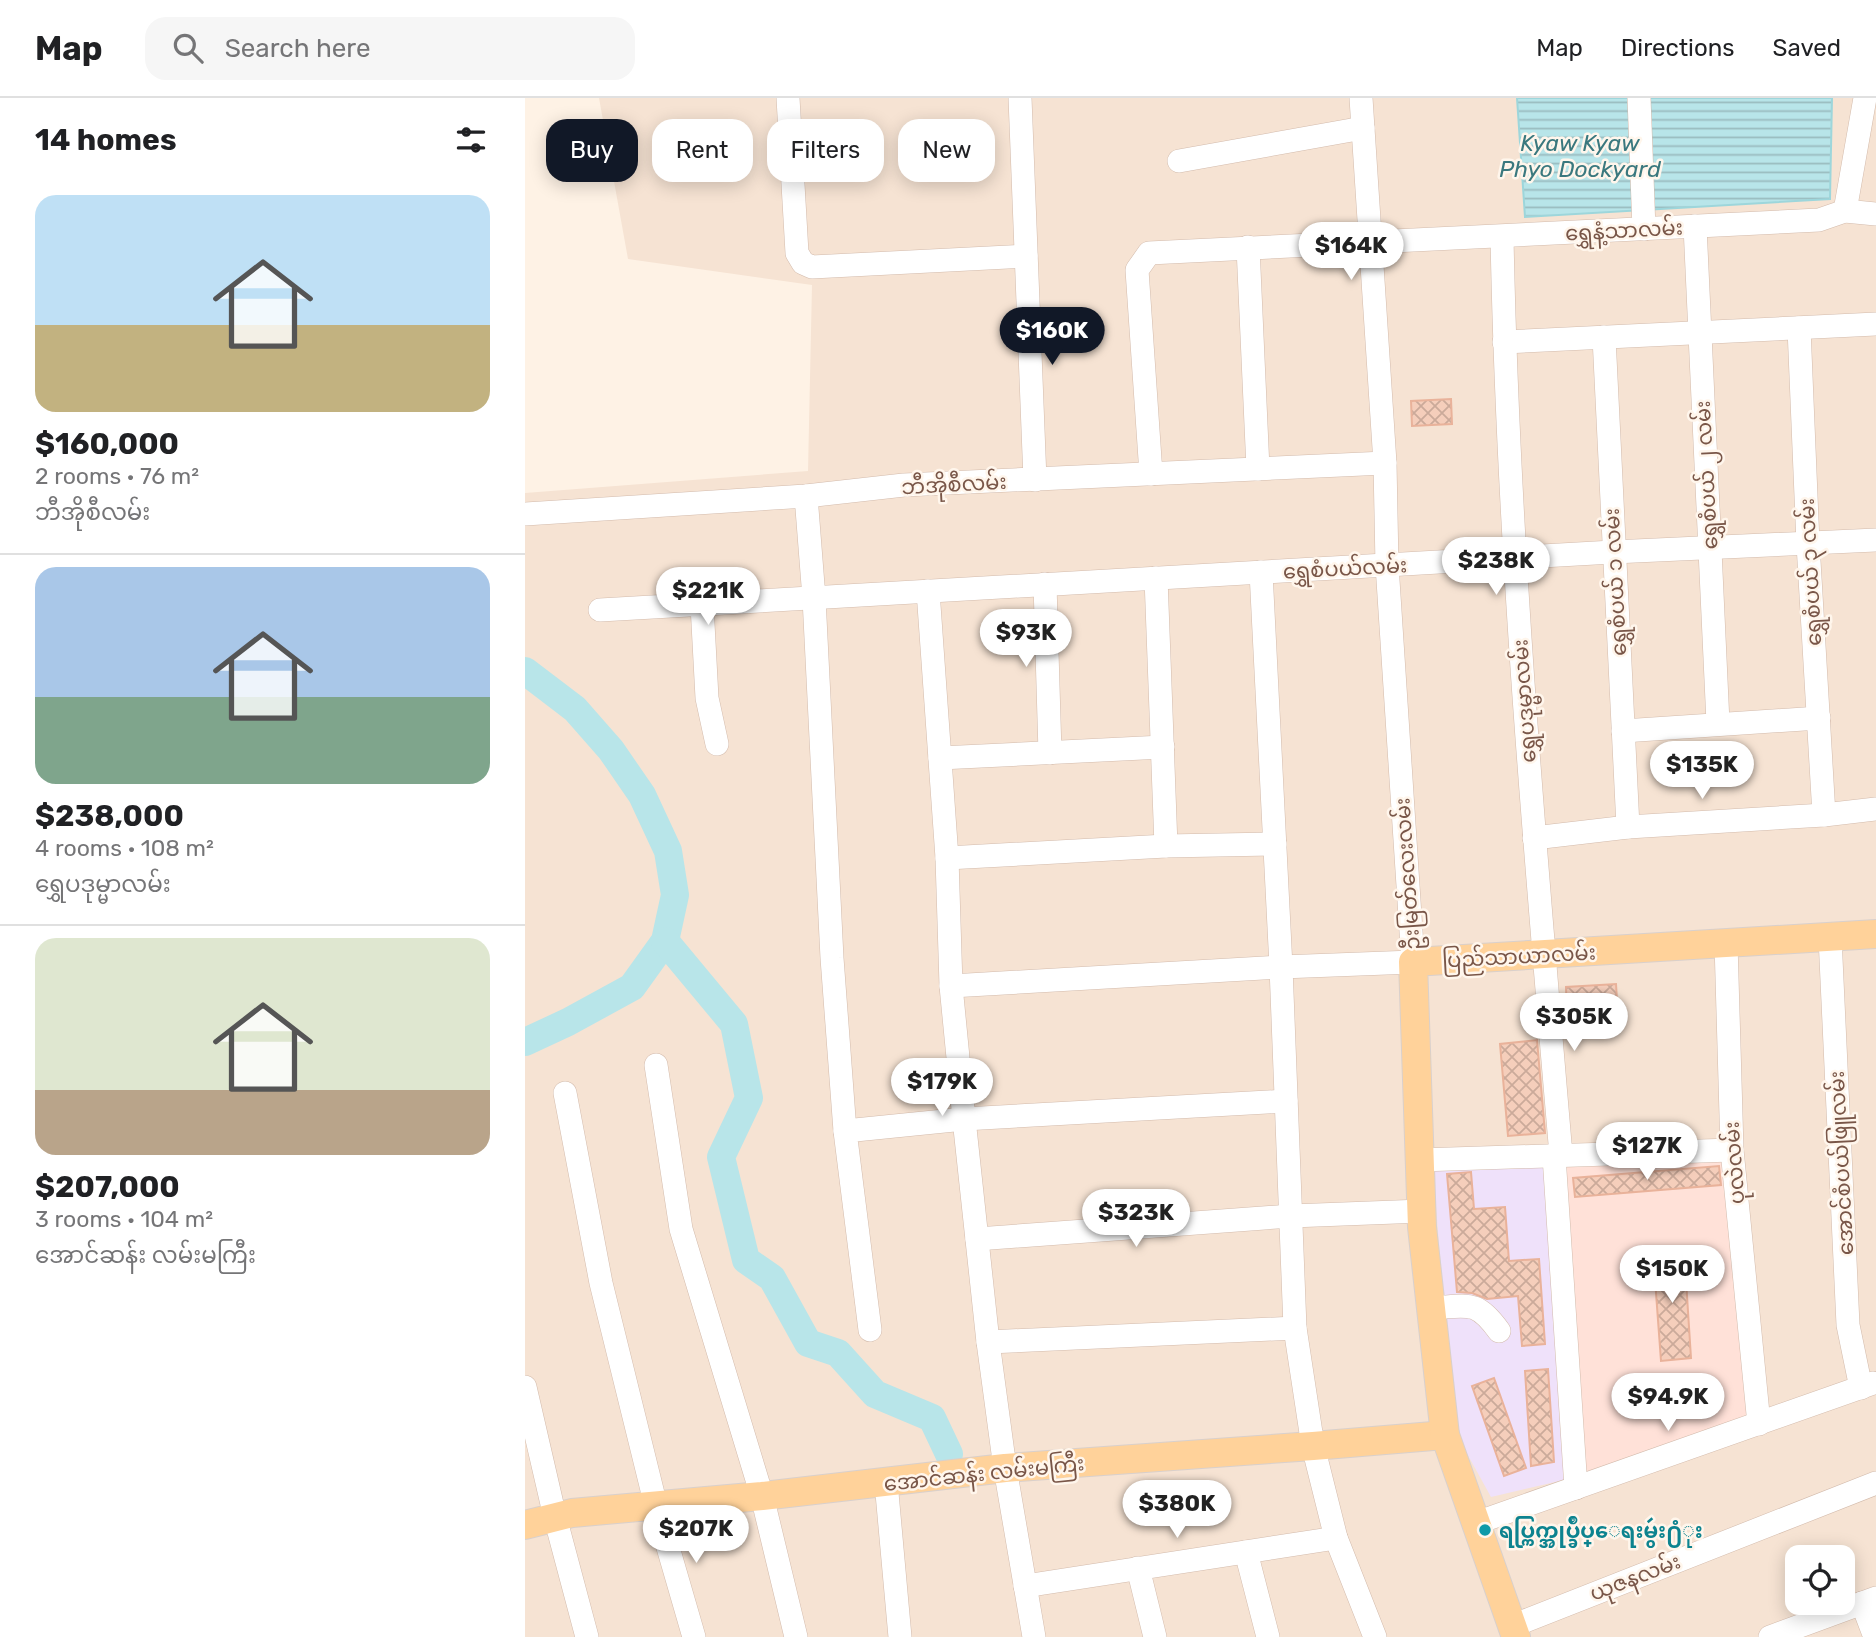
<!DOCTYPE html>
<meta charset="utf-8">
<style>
body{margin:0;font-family:Rubik,"Noto Sans Myanmar",sans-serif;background:#f6f6f6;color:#202124;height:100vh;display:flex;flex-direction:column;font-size:26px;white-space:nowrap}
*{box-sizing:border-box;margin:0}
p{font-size:23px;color:#757577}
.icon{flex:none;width:38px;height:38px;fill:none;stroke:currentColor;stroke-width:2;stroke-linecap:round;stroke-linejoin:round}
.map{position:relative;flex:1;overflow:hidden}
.side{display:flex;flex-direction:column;background:#fff;width:525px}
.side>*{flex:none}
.banner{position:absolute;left:21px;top:21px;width:665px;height:63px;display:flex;gap:14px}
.controls{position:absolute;left:1260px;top:1447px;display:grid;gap:14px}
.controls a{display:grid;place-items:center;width:70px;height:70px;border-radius:14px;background:#fff;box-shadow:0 4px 18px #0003;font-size:35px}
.price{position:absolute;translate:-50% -60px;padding:0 16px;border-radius:24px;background:#fff;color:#222;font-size:23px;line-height:46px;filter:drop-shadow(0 2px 4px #0008)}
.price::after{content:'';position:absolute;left:50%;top:42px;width:21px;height:16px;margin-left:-10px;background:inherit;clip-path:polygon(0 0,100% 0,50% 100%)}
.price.on{background:#111827;color:#fff}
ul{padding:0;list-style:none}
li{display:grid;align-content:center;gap:14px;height:371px;padding:0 35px}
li+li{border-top:2px solid #e0e0e0}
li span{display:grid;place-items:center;height:217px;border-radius:21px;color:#555}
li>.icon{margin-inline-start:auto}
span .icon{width:126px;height:126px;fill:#fffc;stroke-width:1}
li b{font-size:30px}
h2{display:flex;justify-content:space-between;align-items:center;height:84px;padding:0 35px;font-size:30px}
.tag{padding:0 24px;border-radius:21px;background:#fff;box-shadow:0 4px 18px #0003;font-size:24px;line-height:63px}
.tag.on{background:#111827;color:#fff}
header{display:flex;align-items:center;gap:42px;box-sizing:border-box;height:98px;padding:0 35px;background:#fff;border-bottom:2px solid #e0e0e0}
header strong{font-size:33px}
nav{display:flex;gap:38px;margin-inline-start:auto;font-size:24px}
.search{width:490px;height:63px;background:#f6f6f6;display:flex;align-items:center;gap:18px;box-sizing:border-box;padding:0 24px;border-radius:21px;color:#757577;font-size:26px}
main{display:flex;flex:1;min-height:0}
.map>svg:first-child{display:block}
</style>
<header>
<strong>Map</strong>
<div class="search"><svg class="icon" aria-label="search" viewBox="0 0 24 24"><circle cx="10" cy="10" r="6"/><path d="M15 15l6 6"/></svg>Search here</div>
<nav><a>Map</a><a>Directions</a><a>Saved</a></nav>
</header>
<main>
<section class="side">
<h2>14 homes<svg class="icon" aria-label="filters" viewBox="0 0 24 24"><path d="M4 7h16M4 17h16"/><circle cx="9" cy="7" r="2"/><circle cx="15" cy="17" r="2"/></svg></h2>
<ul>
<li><span style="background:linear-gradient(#bfe0f5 60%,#c2b280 0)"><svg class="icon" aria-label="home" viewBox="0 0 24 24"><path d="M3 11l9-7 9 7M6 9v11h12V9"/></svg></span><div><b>$160,000</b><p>2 rooms · 76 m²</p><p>ဘီအိုစီလမ်း</p></div></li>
<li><span style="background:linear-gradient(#a9c7e8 60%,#7fa58c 0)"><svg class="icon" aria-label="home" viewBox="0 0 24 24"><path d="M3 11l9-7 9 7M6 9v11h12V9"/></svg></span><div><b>$238,000</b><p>4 rooms · 108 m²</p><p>ရွှေပဒုမ္မာလမ်း</p></div></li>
<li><span style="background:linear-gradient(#dfe7d0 70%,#b9a48a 0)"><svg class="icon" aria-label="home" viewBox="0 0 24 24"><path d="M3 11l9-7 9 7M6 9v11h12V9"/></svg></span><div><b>$207,000</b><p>3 rooms · 104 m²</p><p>အောင်ဆန်း လမ်းမကြီး</p></div></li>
</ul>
</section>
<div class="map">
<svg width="1351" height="1539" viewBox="0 0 1351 1539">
<defs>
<pattern id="water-rules" width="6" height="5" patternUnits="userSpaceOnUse" patternTransform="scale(1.75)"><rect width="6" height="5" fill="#b8e5e9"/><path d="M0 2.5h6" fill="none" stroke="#9abcbf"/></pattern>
<pattern id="building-cross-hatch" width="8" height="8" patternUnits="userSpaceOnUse" patternTransform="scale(1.75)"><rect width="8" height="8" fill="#f5cebb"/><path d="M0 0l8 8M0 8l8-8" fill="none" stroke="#cbaa9a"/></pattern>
</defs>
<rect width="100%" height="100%" fill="#fef2e5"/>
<path fill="#f6e3d3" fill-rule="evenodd" d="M74,0h1277v1539h-1351v-1144l283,-22 4,-186 -184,-26zM1272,1460h46v45h-46z"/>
<path fill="#ffe1d8" d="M1201,1060l22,259 -170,61 -19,-316z"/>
<path fill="#efe1fa" d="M1023,1065l20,316 -77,18 -37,-67 -21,-261z"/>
<path fill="url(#water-rules)" stroke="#9dd6db" stroke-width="2" d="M992,0h315l-2,101 -305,18z"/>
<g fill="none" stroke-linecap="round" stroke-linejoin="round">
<g stroke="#b8e5e9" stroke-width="28">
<path d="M0,573l50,38 36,41 31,45 26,56 7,44 -10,46 -33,46 -64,35 -43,20"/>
<path d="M140,843l69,83 15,74 -28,59 25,103 26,18 36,65 30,10 37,41 57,24 17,36"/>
</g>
</g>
<g fill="url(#building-cross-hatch)" stroke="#e9b29a" stroke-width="2">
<path d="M926,301l1,25 -40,2 -1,-25z"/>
<path d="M1091,886l2,33 -51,3 -1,-33z"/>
<path d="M1012,942l8,93 -37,3 -8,-92z"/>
<path d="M1194,1068l2,19 -146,12 -2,-19z"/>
<path d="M946,1074l3,37 31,-2 4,54 30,-2 6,85 -23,2 -4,-50 -31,3 -15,-6 -15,-1 -10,-118z"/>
<path d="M1159,1151l7,109 -30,3 -8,-109z"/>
<path d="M1023,1271l6,93 -23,4 -6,-95z"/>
<path d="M969,1280l32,90 -22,8 -32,-90z"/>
</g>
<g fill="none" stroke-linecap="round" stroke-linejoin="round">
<g stroke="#d3bbac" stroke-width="24">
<g id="minor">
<path d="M263,0l9,155 6,10 9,4 214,-11"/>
<path d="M495,0l15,382"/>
<path d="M1114,0l5,131"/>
<path d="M654,63l184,-33"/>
<path d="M1320,113l20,-113"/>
<path d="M1170,128l23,497"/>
<path d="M977,139c6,307 33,613 59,918"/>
<path d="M723,149l10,222"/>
<path d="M1274,230l9,216 16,271"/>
<path d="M1079,239l24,490"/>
<path d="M979,244l372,-18"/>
<path d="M626,376l-14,-204 12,-17 670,-33 26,-9 31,3"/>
<path d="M281,398l8,102 18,360 13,173"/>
<path d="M0,416l281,-18 98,-11 481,-22"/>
<path d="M736,474l20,395 14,361 18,118 23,92 39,99"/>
<path d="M631,480l10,268"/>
<path d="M520,486l5,169"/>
<path d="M403,493l19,267 4,128 13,133 24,223 17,126 29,169"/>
<path d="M177,507l5,93 10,46"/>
<path d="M75,512l1013,-58 263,-12"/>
<path d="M1098,633l196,-13"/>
<path d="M415,660l223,-11"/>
<path d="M1009,740l94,-11 196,-12 52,-6"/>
<path d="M422,760l219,-12 109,-2"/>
<path d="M1305,839l18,388 13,63"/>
<path d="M1201,845l6,207 27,274"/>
<path d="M426,888l330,-19 132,-5 -26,-397 -2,-102 -24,-365"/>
<path d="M131,967l25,164 81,267 34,141"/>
<path d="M40,995l36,190 55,223 38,131"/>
<path d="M1029,1058l22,332"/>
<path d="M895,1062l312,-10"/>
<path d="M452,1141l314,-23 131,-5"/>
<path d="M906,1210c37,-2 45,-9 68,23"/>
<path d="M345,1232l-25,-199 119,-12 322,-18"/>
<path d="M463,1244l307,-14"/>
<path d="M0,1289l30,130 32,120"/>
<path d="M361,1384l14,155"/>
<path d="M951,1425l397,-140"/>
<path d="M721,1454l22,85"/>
<path d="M613,1470l17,69"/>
<path d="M500,1488l311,-48"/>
<path d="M1337,1505l13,34"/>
<path d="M987,1528l364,-143"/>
<path d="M1245,1539l106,-39"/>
</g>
</g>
<g stroke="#d9d0cc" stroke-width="30">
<g id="major">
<path d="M0,1427l47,-12 190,-17 243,-28 308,-22 132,-11"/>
<path d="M991,1539l-71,-202 -23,-208 -9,-265 463,-28"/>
</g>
</g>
<use href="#minor" stroke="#fff" stroke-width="23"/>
<use href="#major" stroke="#ffd29a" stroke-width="28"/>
</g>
<circle fill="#0f9aa8" stroke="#fff6ec" stroke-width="2.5" cx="960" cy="1432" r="7"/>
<g text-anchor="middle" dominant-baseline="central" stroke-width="5" stroke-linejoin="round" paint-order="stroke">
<g font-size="21" fill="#795648" stroke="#fff6ec">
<text transform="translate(1099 132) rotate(-3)">ရွှေနံ့သာလမ်း</text>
<text transform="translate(1181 377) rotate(-93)">ရွှေစံပယ် ၂ လမ်း</text>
<text transform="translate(429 386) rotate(-3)">ဘီအိုစီလမ်း</text>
<text transform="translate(820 470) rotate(-3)">ရွှေစံပယ်လမ်း</text>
<text transform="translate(1285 474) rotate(-93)">ရွှေစံပယ် ၃ လမ်း</text>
<text transform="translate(1090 484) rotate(-93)">ရွှေစံပယ် ၁ လမ်း</text>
<text transform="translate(999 603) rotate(-94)">ရွှေပဒုမ္မာလမ်း</text>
<text transform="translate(882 776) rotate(-94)">ဦးမြတ်လေးလမ်း</text>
<text transform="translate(994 858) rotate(-3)">ပြည်သာယာလမ်း</text>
<text transform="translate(1209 1065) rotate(-94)">ပုလဲလမ်း</text>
<text transform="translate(1316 1065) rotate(-93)">အောင်စံပယ်ဖြူလမ်း</text>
<text transform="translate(459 1375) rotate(-6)">အောင်ဆန်း လမ်းမကြီး</text>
<text transform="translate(1110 1479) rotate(-21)">ယုဇနလမ်း</text>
</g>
<g font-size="21" font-weight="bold" fill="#0d838f" stroke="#fff6ec" text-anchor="start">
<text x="974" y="1432">ရပ္ကြက္အုပ္ခ်ဳပ္ေရးမွဴး႐ံုး</text>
</g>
<g font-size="23" font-style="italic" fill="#3a787e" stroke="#fff6ec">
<text x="1055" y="45">Kyaw Kyaw<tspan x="1055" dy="26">Phyo Dockyard</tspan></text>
</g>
</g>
</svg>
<div class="controls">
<a><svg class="icon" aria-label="locate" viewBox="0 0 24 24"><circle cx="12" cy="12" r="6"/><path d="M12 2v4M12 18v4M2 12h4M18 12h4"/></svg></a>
</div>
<b class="price" style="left:826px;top:184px">$164K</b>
<b class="price on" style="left:527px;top:269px">$160K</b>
<b class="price" style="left:971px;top:499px">$238K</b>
<b class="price" style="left:183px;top:529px">$221K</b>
<b class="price" style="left:501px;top:571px">$93K</b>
<b class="price" style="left:1177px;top:703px">$135K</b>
<b class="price" style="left:1049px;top:955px">$305K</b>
<b class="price" style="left:417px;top:1020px">$179K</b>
<b class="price" style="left:1122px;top:1084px">$127K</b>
<b class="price" style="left:611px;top:1151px">$323K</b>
<b class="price" style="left:1147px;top:1207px">$150K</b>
<b class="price" style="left:1143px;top:1335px">$94.9K</b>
<b class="price" style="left:652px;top:1442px">$380K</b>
<b class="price" style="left:171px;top:1467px">$207K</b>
<div class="banner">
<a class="tag on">Buy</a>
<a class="tag">Rent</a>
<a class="tag">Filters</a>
<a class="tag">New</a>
</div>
</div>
</main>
